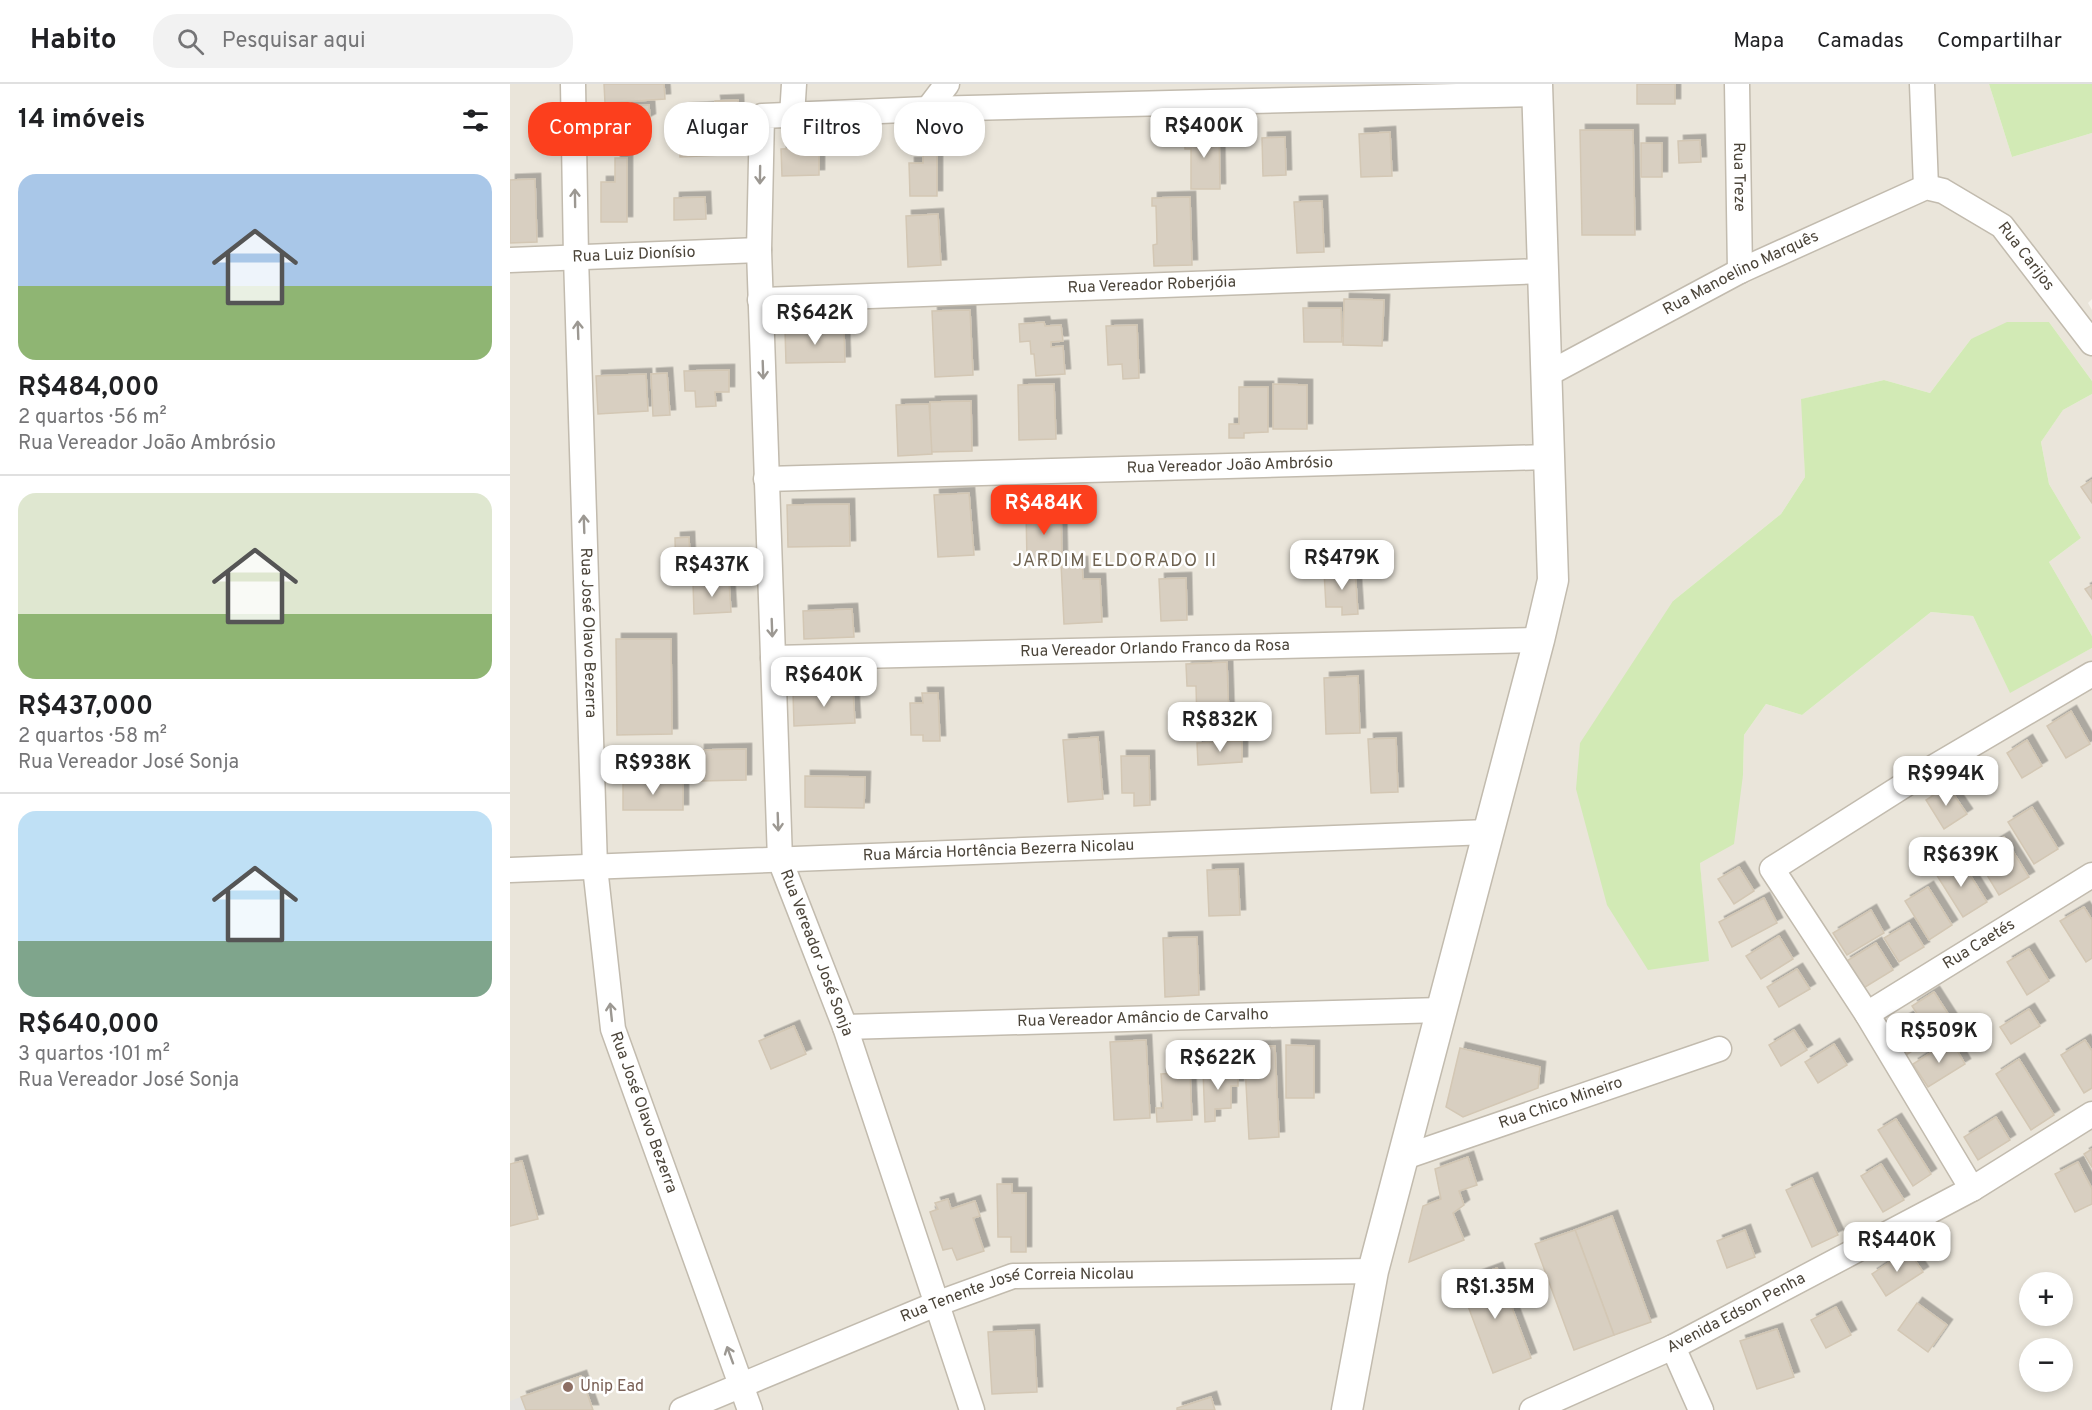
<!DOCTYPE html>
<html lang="pt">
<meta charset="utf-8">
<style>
body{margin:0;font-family:Overpass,sans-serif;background:#f2f2f2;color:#202124;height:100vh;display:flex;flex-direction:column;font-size:22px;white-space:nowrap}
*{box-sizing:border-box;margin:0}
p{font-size:20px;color:#757577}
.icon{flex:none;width:33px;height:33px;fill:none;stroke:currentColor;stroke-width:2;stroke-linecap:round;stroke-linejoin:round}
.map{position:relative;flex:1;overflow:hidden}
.drawer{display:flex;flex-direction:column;background:#fff;width:510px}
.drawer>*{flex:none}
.guide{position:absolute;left:18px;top:18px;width:570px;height:54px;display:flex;gap:12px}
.fabs{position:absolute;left:1509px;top:1188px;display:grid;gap:12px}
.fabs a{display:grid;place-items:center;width:54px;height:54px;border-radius:50%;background:#fff;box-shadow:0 3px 9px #0003;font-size:30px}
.price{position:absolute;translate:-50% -51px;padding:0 14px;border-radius:12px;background:#fff;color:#222;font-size:20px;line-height:39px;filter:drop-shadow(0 2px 3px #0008)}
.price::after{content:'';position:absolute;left:50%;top:36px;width:18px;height:14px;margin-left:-9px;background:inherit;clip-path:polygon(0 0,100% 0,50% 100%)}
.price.current{background:#fc3f1d;color:#fff}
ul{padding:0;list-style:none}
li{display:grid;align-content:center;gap:12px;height:318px;padding:0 18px}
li+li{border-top:2px solid #e0e0e0}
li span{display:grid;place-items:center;height:186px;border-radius:18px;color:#555}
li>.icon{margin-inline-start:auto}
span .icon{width:108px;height:108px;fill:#fffc;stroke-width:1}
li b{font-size:26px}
h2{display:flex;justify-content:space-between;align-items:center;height:72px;padding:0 18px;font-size:26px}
.pill{padding:0 21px;border-radius:24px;background:#fff;box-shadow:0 3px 9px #0003;font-size:21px;line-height:54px}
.pill.current{background:#fc3f1d;color:#fff}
header{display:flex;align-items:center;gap:36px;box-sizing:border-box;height:84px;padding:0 30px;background:#fff;border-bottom:2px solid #e0e0e0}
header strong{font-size:28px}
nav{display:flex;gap:33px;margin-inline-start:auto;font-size:21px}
.search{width:420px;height:54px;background:#f2f2f2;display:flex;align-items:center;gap:15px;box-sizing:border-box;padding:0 21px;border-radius:24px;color:#757577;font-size:22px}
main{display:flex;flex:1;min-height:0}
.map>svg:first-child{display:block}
</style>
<header>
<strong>Habito</strong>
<div class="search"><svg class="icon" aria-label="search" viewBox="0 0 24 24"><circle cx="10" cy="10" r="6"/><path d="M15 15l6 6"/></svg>Pesquisar aqui</div>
<nav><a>Mapa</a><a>Camadas</a><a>Compartilhar</a></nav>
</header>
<main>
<section class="drawer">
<h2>14 imóveis<svg class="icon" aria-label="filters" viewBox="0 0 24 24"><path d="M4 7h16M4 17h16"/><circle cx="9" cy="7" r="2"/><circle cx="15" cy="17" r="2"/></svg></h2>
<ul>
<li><span style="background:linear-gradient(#a9c7e8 60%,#8fb573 0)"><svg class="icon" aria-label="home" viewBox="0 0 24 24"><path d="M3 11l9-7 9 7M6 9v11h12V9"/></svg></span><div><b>R$484,000</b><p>2 quartos · 56 m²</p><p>Rua Vereador João Ambrósio</p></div></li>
<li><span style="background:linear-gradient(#dfe7d0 65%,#8fb573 0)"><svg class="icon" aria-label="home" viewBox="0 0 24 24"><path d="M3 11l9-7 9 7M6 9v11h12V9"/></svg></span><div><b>R$437,000</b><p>2 quartos · 58 m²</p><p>Rua Vereador José Sonja</p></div></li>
<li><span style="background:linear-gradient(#bfe0f5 70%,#7fa58c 0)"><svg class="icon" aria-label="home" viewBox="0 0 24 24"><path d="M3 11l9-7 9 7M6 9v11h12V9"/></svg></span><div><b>R$640,000</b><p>3 quartos · 101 m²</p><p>Rua Vereador José Sonja</p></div></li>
</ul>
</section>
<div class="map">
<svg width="1582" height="1326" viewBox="0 0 1582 1326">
<defs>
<filter id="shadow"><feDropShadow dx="5.5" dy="-5.5" stdDeviation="0" flood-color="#0004"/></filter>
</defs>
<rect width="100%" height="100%" fill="#f6f3ec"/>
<g fill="#eae5da" fill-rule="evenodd">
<path d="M0,0h1479l23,73 80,-24v166l-4,4 4,7v71l-43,-59 -78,17 -41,54 -46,-13 -82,19 3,78 -24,37 -108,87 35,360 -8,-98 43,-88 1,-40 22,-31 36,11 129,-103 42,4 37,76 82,-44v762h-1582zM1520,1198h32v34h-32zM1520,1264h32v34h-32z"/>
<path d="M1582,310v242l-43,-74 32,-24 -32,-54 -8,-42 22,-32z"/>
</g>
<g fill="#d2eab5">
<path d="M1479,0h103v49l-80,24z"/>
<path d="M1497,238h42l43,59v13l-29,16 -22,32 8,42 32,54 -32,24 43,74v12l-82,45 -37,-77 -42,-4 -129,103 -36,-11 -22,31 -1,40 -9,69 -34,19 9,98 -61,9 -41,-65 -31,-116 4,-46 93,-142 108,-87 24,-37 -4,-78 83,-19 46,13 41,-54z"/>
</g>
<path fill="#e5e3e0" d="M11,1313l5,13h-16v-9z"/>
<g fill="#d8cfc1" stroke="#d3c7b4" stroke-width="1.5" filter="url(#shadow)">
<path d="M94,0h60l1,15 -60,4z"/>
<rect x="1127" y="0" width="38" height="20"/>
<path d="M228,16l1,21 -19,1 2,33 -42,2 -2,-48 38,-2 -1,-6z"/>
<path d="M139,21l1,14 -12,6h-23v5l8,1v4l-30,17v-20l9,-1v-24z"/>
<path d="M1070,46h53l2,105h-53z"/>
<path d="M674,47h35l1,58h-29v-40h-6z"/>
<path d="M880,48l2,44 -31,1 -2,-43z"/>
<path d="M775,53l1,38 -23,1 -1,-38z"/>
<path d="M1190,56l1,22 -22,1 -1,-22z"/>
<rect x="1131" y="59" width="21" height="34"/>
<path d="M309,64v27l-37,1 -1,-27z"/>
<path d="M413,66h14v46h-27l-1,-33h14z"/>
<path d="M105,74h12v64h-26v-40h14z"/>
<path d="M25,95l2,63 -27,1v-63z"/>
<path d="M195,113l1,22 -32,1v-22z"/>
<path d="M680,113l2,68 -38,1 -1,-21 4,-1 -1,-38h-4v-8z"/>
<path d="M812,117l2,51 -27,1 -3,-51z"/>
<path d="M428,130l3,51 -33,2 -2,-51z"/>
<path d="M834,215l40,1 -2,46 -39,-1z"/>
<path d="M793,224h38l1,34h-38z"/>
<path d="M460,226l3,65 -38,2 -3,-66z"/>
<path d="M534,238l1,4 16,-1 2,16 -12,1v5l12,-1 2,28 -29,2 -2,-22h-3l-1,-13 -10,1 -1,-18z"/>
<path d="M627,241l2,53 -16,1 -1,-15 -14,1 -2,-39z"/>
<path d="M334,246l1,32 -59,1 -1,-32z"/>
<path d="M219,286v22h-14l1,14 -20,1 -1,-16h-10l-1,-20z"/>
<path d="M157,289l3,42 -17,1 -2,-42z"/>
<path d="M136,290l2,37 -50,3 -2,-38z"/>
<path d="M544,300l2,55 -37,1 -1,-55z"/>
<path d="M763,300l34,1v44h-34z"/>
<path d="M729,303h29v45l-24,1v5h-15v-14h10z"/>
<path d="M461,317l1,50 -41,1 -1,-50z"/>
<path d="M419,320l3,50 -34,2 -2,-51z"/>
<path d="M1582,396v23l-11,-16z"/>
<path d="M459,409l5,62 -36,2 -4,-62z"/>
<path d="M339,420l1,42 -62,1 -1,-42z"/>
<path d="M551,426l1,51h-35l-1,-50z"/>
<path d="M179,453l2,43 -15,1 -1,-43z"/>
<path d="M572,478l1,17h17l2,43 -38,2 -3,-61z"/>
<path d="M845,485l3,45 -16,1v-8h-16l-2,-36z"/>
<path d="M676,494l1,42 -26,1 -2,-42z"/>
<path d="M219,498l2,30 -37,2 -1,-31z"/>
<path d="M1582,501v14l-7,-10z"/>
<path d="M342,525l2,28 -50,2 -1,-28z"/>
<path d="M106,555h55l1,95 -55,1z"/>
<path d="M717,578l2,59 -32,1 -1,-36h-9l-1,-22z"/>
<path d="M848,592l2,57 -34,1 -2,-56z"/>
<path d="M343,606l2,33 -61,3 -1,-33z"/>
<path d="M412,609h16l2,48h-17v-6h-12l-1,-32h13z"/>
<path d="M1561,627l19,33 -24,14 -19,-32z"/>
<path d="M588,653l5,62 -35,3 -5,-62z"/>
<path d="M886,654l2,54 -27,1 -3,-54z"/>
<path d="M1517,656l15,26 -20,12 -15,-25z"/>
<path d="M732,657v21l-44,3 -1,-22z"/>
<path d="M236,665v31l-46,1 -1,-31z"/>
<path d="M611,672h28l1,49 -16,1v-13h-12z"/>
<path d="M295,692l60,1 -1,31 -59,-1z"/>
<rect x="113" y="697" width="60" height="29"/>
<path d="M1438,702l19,28 -23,15 -18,-29z"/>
<path d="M1522,723l26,42 -24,15 -26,-42z"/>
<path d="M1494,753l25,40 -30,18 -24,-40z"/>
<path d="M1450,775l27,43 -24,15 -27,-43z"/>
<path d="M1229,783l15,24 -20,13 -16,-25z"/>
<path d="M728,785l2,46 -31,1 -2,-46z"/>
<path d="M1418,803l24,38 -23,15 -24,-39z"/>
<path d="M1254,814l13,25 -45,24 -13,-25z"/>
<path d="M1574,823l8,13v38l-6,4 -26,-41z"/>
<path d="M1361,826l13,23 -37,22 -14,-22z"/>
<path d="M1399,839l15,24 -25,15 -15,-24z"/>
<path d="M1269,852l14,23 -32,20 -15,-23z"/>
<path d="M687,853l2,58 -34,2 -2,-59z"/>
<path d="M1366,859l17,27 -31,19 -17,-27z"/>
<path d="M1519,865l20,32 -22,14 -20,-33z"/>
<path d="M1287,885l13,20 -31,18 -12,-20z"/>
<path d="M1424,908l20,31 -22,14 -20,-31z"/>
<path d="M1519,925l11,17 -29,18 -11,-17z"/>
<path d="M1398,933l17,26 -19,12 -17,-27z"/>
<path d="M284,942l12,28 -35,15 -12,-28z"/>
<path d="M1284,946l13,20 -26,16 -12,-21z"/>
<path d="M636,956l4,78 -36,2 -4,-78z"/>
<path d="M1441,956l14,24 -37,23 -15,-23z"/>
<path d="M1575,956l7,11v37l-8,5 -23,-38z"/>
<path d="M1324,960l13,21 -29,18 -13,-21z"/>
<path d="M776,961l28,1v52h-28z"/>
<path d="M765,962l4,91 -30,2 -5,-92z"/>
<path d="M950,964l80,19 -2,21 -75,29 -17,-10z"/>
<path d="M1509,975l35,56 -23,15 -35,-56z"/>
<path d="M728,986v16h-7v22l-16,1v12l-10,1 -2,-51z"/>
<path d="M680,988l2,48 -35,2 -1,-14h7l-2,-34z"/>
<path d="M1486,1033l14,23 -32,20 -14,-23z"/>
<path d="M1386,1035l35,55 -18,12 -35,-56z"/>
<path d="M1582,1065v18l-8,-13z"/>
<path d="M958,1073l9,28 -18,6 5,14 -11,8 11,27 -55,22 14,-56 18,-7 -6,-30z"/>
<path d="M12,1077l16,58 -28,7v-62z"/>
<path d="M1568,1078l14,27v15l-17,8 -20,-38z"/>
<path d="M1371,1080l23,36 -21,12 -22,-36z"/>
<path d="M1302,1094l26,57 -26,12 -26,-57z"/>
<path d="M487,1100h15v9h14v59h-15v-15h-13z"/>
<path d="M438,1115l3,10 24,-8 5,15 -7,2 11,33 -27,9 -5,-12 -9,2 -13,-38 8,-3 -3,-6z"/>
<path d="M1102,1132l39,106 -37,13 -39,-105z"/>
<path d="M1065,1146l39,105 -40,15 -39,-106z"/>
<path d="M1235,1146l10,27 -28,11 -10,-27z"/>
<path d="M1398,1166l15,22 -37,24 -14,-22z"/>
<path d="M987,1184l34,90 -38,15 -34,-91z"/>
<path d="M1407,1219l30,22 -19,27 -30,-22z"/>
<path d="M1326,1223l15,28 -25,13 -15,-28z"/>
<path d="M1267,1245l17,48 -37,12 -17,-48z"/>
<path d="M524,1246l3,62 -45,2 -4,-62z"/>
<path d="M71,1292l12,34h-67l-5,-13z"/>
<path d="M701,1313l4,13h-38v-2z"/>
</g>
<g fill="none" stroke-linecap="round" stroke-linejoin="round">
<g stroke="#c2bbae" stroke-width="27">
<g id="minor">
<path id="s1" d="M63,0l3,173 19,610 18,162 137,381"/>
<path id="s2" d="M1227,0l3,187"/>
<path d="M1412,0l4,103"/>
<path d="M418,25l19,-25"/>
<path d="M282,32l2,-32"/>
<path id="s3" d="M0,176l249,-10"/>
<path id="s4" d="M250,216l783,-29"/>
<path id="s5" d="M1036,291l194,-104 186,-84 17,4 59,35 90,117"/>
<path id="s6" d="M256,395l782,-22"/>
<path id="s7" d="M263,574l766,-18"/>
<path id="s8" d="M0,786l978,-38"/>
<path id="s9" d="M1357,930l225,-139"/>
<path id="s10" d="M335,943l596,-17"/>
<path id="s11" d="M892,1074l317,-109"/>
<path d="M1462,1105l-105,-175 -95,-145 145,-92 175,-103"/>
<path d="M1163,1263l28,63"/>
<path id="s12" d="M172,1326l254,-106 77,-28 360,-5"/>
<path d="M462,1326l-127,-383 -65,-167 -21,-610 3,-134 166,-7 610,-15"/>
<path id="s13" d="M1022,1326l141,-63 299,-158 120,-75"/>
</g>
</g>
<g stroke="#c2bbae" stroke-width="33">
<path id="tertiary" d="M837,1326l26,-139 166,-631 14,-60 -16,-496"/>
</g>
<use href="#minor" stroke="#fff" stroke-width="24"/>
<use href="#tertiary" stroke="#fff" stroke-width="30"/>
</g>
<defs><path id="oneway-shaft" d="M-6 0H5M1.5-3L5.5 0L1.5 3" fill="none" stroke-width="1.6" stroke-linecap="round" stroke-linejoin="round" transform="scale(1.5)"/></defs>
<g stroke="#9c9892">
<use href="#oneway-shaft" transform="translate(250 91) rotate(91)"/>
<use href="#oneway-shaft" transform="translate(65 114) rotate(-91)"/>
<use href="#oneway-shaft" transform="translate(68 246) rotate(-92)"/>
<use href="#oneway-shaft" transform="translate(253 286) rotate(88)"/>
<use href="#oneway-shaft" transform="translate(74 440) rotate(-92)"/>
<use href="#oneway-shaft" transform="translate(262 544) rotate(88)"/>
<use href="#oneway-shaft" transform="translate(268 738) rotate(88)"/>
<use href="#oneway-shaft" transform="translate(101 928) rotate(-96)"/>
<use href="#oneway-shaft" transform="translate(220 1271) rotate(-110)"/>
</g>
<circle fill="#8d6e63" stroke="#fff" stroke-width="2" cx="58" cy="1303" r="6"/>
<g text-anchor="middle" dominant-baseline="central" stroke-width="5" stroke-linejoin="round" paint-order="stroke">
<g font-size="16" fill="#4b4439" stroke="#fff">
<text stroke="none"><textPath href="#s2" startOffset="93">Rua Treze</textPath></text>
<text stroke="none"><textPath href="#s3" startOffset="124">Rua Luiz Dionísio</textPath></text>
<text stroke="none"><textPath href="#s5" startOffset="549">Rua Carijos</textPath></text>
<text stroke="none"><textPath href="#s5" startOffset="220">Rua Manoelino Marquês</textPath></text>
<text stroke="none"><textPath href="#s4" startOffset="392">Rua Vereador Roberjóia</textPath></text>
<text stroke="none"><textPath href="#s6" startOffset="464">Rua Vereador João Ambrósio</textPath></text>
<text stroke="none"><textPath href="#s1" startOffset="549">Rua José Olavo Bezerra</textPath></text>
<text stroke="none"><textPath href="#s7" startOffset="382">Rua Vereador Orlando Franco da Rosa</textPath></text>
<text stroke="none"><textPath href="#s8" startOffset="489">Rua Márcia Hortência Bezerra Nicolau</textPath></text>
<text stroke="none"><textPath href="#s9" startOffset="132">Rua Caetés</textPath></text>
<text transform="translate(306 869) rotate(69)">Rua Vereador José Sonja</text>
<text stroke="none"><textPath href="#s10" startOffset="298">Rua Vereador Amâncio de Carvalho</textPath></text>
<text stroke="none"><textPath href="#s11" startOffset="168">Rua Chico Mineiro</textPath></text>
<text stroke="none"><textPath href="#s1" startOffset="1035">Rua José Olavo Bezerra</textPath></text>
<text stroke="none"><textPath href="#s12" startOffset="358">Rua Tenente José Correia Nicolau</textPath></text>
<text stroke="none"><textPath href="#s13" startOffset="226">Avenida Edson Penha</textPath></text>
</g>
<g font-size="16" fill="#785e54" stroke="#fff" text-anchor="start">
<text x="70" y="1303">Unip Ead</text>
</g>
<g font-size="18" letter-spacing="1.5" fill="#6e6250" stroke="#fff">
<text x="605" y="477">JARDIM ELDORADO II</text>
</g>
</g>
</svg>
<div class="fabs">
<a>+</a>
<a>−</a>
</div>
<b class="price" style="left:694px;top:75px">R$400K</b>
<b class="price" style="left:305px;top:262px">R$642K</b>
<b class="price current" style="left:534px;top:452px">R$484K</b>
<b class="price" style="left:832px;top:507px">R$479K</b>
<b class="price" style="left:202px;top:514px">R$437K</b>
<b class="price" style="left:314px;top:624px">R$640K</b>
<b class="price" style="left:710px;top:669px">R$832K</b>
<b class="price" style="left:143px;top:712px">R$938K</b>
<b class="price" style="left:1436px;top:723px">R$994K</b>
<b class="price" style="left:1451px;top:804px">R$639K</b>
<b class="price" style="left:1429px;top:980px">R$509K</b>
<b class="price" style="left:708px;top:1007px">R$622K</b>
<b class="price" style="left:1387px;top:1189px">R$440K</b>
<b class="price" style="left:985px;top:1236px">R$1.35M</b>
<div class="guide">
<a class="pill current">Comprar</a>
<a class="pill">Alugar</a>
<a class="pill">Filtros</a>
<a class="pill">Novo</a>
</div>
</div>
</main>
